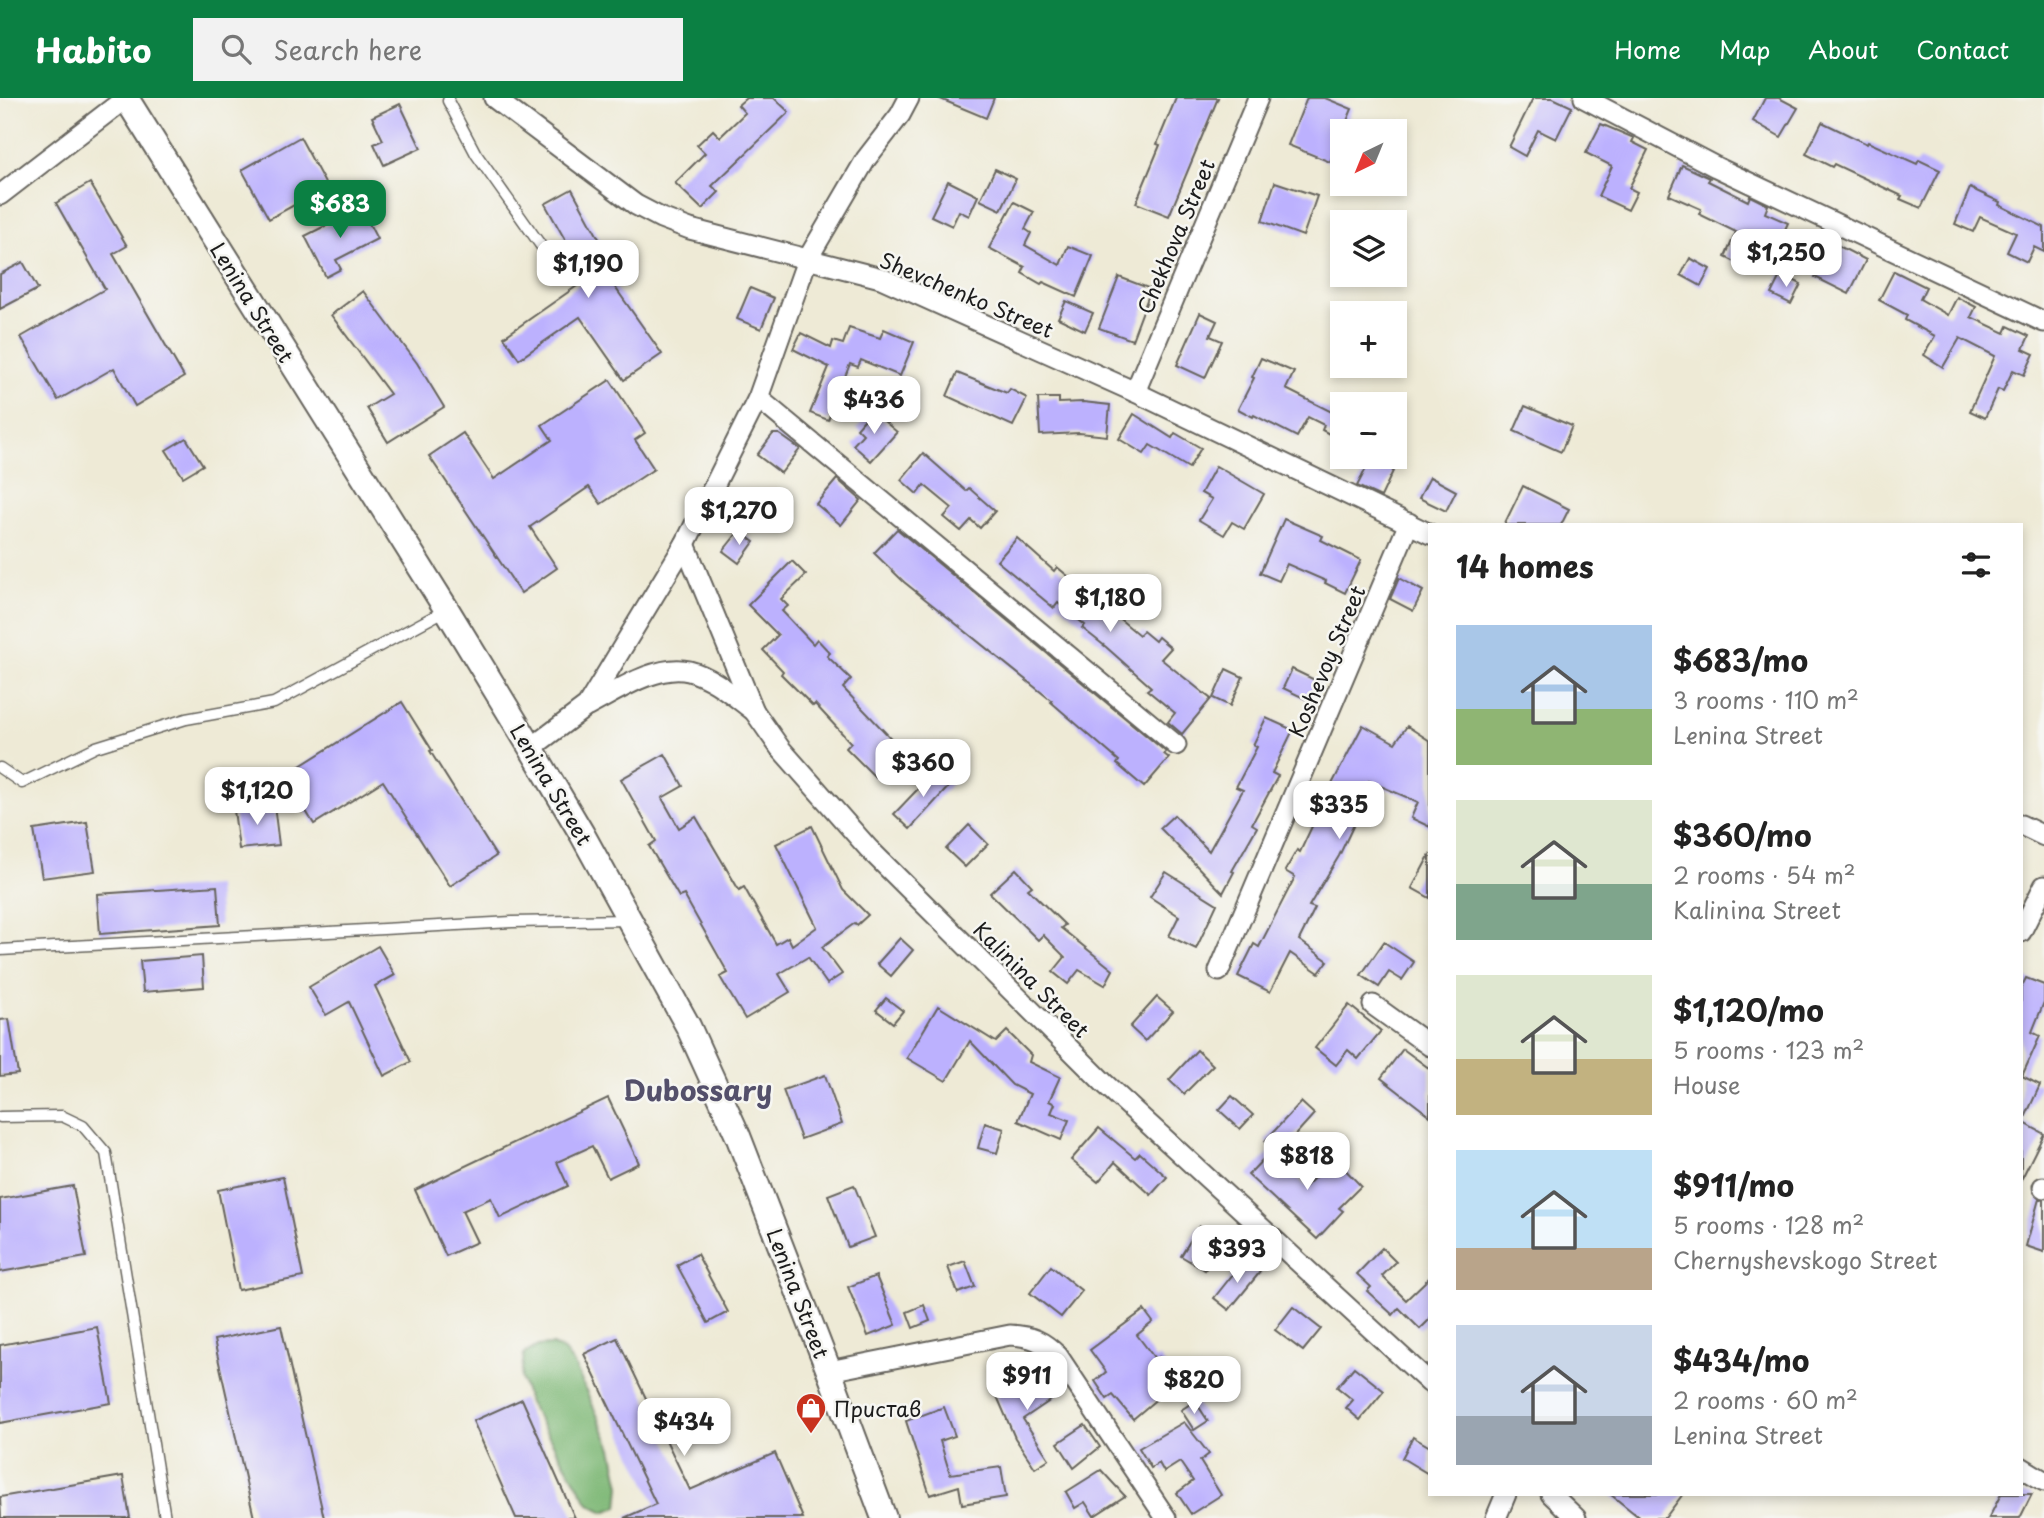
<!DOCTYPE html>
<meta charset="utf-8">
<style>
body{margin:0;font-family:"Playpen Sans",sans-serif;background:#f2f2f2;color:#222;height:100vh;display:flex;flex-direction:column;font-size:26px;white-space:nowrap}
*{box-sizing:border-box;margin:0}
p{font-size:23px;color:#767676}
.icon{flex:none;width:38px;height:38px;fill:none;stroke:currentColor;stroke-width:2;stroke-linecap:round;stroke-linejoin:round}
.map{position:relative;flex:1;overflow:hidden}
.details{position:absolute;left:1428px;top:425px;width:595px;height:973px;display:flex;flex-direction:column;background:#fff;border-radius:0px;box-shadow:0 4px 10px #0003}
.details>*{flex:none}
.needle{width:46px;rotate:223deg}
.fabs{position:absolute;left:1330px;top:21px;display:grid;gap:14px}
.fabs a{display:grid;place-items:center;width:77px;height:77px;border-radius:0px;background:#fff;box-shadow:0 4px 10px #0003;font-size:35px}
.price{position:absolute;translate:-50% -60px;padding:0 16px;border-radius:14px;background:#fff;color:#222;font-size:23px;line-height:46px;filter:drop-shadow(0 2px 4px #0008)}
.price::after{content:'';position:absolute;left:50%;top:42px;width:21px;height:16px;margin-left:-10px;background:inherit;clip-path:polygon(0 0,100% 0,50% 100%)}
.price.on{background:#0b8043;color:#fff}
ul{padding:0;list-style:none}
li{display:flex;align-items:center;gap:21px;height:175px;padding:0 28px}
li span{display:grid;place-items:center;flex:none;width:196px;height:140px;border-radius:0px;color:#555}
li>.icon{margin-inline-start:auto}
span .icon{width:84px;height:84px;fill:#fffc;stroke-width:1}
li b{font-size:30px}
h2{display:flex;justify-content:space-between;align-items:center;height:84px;padding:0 28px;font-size:30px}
header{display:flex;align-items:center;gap:42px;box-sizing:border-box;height:98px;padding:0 35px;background:#0b8043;color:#fff}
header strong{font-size:33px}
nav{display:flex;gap:38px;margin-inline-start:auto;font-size:24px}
.search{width:490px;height:63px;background:#f2f2f2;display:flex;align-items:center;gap:18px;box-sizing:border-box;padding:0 24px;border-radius:0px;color:#767676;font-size:26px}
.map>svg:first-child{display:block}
</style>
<header>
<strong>Habito</strong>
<div class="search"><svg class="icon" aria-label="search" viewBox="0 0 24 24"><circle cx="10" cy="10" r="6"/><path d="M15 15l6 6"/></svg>Search here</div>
<nav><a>Home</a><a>Map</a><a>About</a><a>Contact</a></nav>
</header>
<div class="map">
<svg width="2044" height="1420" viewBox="0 0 2044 1420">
<rect width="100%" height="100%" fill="#f6f6f2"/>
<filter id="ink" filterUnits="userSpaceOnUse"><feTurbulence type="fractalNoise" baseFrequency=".0143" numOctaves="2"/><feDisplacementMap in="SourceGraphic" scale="14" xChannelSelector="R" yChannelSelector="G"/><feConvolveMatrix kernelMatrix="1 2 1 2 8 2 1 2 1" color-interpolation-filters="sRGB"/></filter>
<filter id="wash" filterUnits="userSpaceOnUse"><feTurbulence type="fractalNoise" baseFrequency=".00686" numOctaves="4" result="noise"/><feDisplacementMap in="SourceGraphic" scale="28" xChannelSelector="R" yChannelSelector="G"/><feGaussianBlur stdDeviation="1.57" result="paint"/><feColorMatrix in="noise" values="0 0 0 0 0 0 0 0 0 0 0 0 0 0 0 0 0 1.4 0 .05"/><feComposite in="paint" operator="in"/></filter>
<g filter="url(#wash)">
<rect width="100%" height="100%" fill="#eeead6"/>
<path fill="#80b978" stroke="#4e6a4a" stroke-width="2" d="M552,1247l11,5 11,14 38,84 8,38 -2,21 -14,5 -15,-8 -60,-101 -8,-25 3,-24 14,-8z"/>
<g id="blocks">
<g fill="#bcb1fe">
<path d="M746,0h28l15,14 -77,74 7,6 -17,17 -27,-26 30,-30 -8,-8 16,-15 7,7 25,-24 -7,-8z"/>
<path d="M938,0h56l-8,20z"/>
<path d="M1176,0h42l-49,118 -33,-13 24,-58 -3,-1z"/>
<path d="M1307,0h18l27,11 -22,53 -42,-17z"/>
<path d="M1533,0h20l19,9 -16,32 -18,-9 -13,26 -16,-9z"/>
<path d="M1765,0h14l19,10 -17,29 -28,-16z"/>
<path d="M400,6l21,44 -37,17 -10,-21 9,-4 -11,-23z"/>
<path d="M1822,24l45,22 1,-2 49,22 2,-4 21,10 -19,38 -21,-9 2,-3 -68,-32 -2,3 -26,-13z"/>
<path d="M1601,26l33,14 -2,4 16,8 -19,38 8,4 -9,18 -30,-14 14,-30 -26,-13z"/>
<path d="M300,39l27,50 -58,32 -27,-49z"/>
<path d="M1682,67l28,13 -2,3 40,20 2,-5 18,9 -3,8 23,10 -14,30 -19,-8 -10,22 -20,-10 11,-25 -37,-18 2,-5 -32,-14z"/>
<path d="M995,71l21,10 -15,31 -21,-10z"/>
<path d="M948,83l30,15 -9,20 -10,-5 -7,15 -21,-10z"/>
<path d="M1275,84l42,14 -14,40 -41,-15z"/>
<path d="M90,85l37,63 -14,8 71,123 -49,29 -21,-38 -56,32 -37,-63 84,-48 -49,-86z"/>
<path d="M1970,90l30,14 -1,3 45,22v25l-10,-5 -7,15 -20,-10 9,-19 -36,-16 -7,15 -18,-8z"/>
<path d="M572,91l37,68 -11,6 64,91 -38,26 -44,-63 -61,42 -15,-22 83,-58 -42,-75z"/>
<path d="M1014,104l20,10 -9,17 6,4 -6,12 35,20 8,-19 25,10 -17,41 -33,-15 -2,2 -19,-11 3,-6 -36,-19z"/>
<path d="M361,110l16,31 -41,21 5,9 -15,8 -21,-41z"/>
<path d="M1833,145l33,17 -17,34 -34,-17z"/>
<path d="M1690,160l20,11 -9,17 -20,-11z"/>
<path d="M23,164l15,27 -38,20v-35z"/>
<path d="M1894,173l32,16 -6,12 28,16 9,-18 19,10 -5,10 34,16 3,-7 21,10 -6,13 11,5 -10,21 -11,-5 -10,21 -5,-2 -13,29 -15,-7 25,-55 -35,-18 -17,29 -19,-12 11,-19 -30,-16 2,-5 -28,-15z"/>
<path d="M1781,176l20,10 -10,20 -20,-10z"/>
<path d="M1119,179l32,12 -19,51 -33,-12z"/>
<path d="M750,190l24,10 -13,31 -24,-10z"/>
<path d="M363,193l54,72 27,44 -56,35 -21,-34 23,-14 -59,-79z"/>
<path d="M1066,203l27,12 -8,18 -27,-13z"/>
<path d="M1200,215l17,8 -7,15 12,5 -17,37 -28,-13z"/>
<path d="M849,230l31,10 4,-9 30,13 -14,34 -39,-16 -3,7 -8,-3 -22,56 -18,-7 19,-46 -36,-18 8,-16 30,15 2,-7 10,3z"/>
<path d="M1261,260l33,14 -8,17 56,28v24l-20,-11 2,-5 -16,-8 -11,20 -43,-22 -1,2 -15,-8 16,-31 -2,-1z"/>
<path d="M957,275l50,20 3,-4 17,9 -14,28 -66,-30z"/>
<path d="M610,282l35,53 -10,7 19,29 -53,35 -12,-17 -59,40 27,41 -36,25 -92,-137 34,-23 31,46 58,-39 -10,-15z"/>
<path d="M1038,300h21v5l24,-1 27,3 -3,31 -28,-3 -39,2z"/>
<path d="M1525,308l47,20 -11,26 -47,-21z"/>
<path d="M872,313l25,21 -26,29 -18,-16 10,-11 -6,-6z"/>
<path d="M1134,316l38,24 3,-5 26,15 -12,20 -39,-23 -6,9 -25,-15z"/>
<path d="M773,336h6l21,15 -19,24 -24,-18z"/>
<path d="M186,340l17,27 -20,12 -17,-27z"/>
<path d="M923,355l43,38 3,-3 26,23 -15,17 -9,-8 -10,11 -17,-14 8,-9 -28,-23 -7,9 -16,-14z"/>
<path d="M1372,359h17l-4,8 9,4 -13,28 -24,-11z"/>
<path d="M1216,368l48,28 -20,35 -12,-7 -8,13 -25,-15 13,-21 -11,-6z"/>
<path d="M1430,379l26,14 -10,20 -27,-13z"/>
<path d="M837,381l24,21 -20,25 -25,-21z"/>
<path d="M1523,388l46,23 -8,16h-57z"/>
<path d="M1284,421l39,17 -2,4 40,20 -16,33 -20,-10 1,-2 -39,-17 -8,17 -19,-8z"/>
<path d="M897,431l269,223 -2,2 5,4 -25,29 -27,-23 2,-3 -68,-59 1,-1 -148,-119 -30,-29z"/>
<path d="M739,433l15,11 -15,21 -16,-12z"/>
<path d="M1017,440l37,33 3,-4 82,68 4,-4 12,10 3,-4 13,11 -10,11 50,40 -29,35 -14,-12 7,-9 -28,-23 4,-3 -45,-40 -24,-19 3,-3 -27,-22 -4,5 -57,-47z"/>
<path d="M792,463l14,14 -25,24 7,7 -6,5 31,33 4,-5 13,14 -3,3 24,23 -8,9 59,62 -27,27 -29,-29 5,-5 -36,-39 -2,2 -32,-32 2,-3 -20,-21 15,-15 -30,-30z"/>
<path d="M1399,480l24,13 -10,20 -23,-12z"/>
<path d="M1226,571l17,8 -13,29 -17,-8z"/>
<path d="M1292,571l29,14 -9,19 -29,-14z"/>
<path d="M402,604l30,48 -2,1 66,105 -46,30 -67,-105 -69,43 -30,-48z"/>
<path d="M1266,620l27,12 -21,43 6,3 -26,48 5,3 -25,44 2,1 -11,21 -63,-65 14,-13 35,36 34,-61 -7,-3 21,-40 -4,-2z"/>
<path d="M1363,627l32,18 12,-17 23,15v86l-19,-9 7,-16 -49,-21 -18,34 6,3 -18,38 -30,50 6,2 -16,32 29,21 -9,12 -29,-20 -20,39 -32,-16 16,-32 5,3 36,-70 -10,-6 12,-21 3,2 30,-64z"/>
<path d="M665,656l18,32 -21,12 17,30 17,-11 43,73 5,-3 32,57 12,-7 4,8 25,-18 -41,-83 36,-18 31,64 25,25 -11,10 -2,-2 -33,24 20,27 -15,10 -19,-27 -29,17 11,18 -45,27 -25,-42 8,-4 -44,-78 -5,2 -30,-51 7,-5 -35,-62z"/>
<path d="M937,671l15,14 -42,46 -16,-15z"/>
<path d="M274,707l5,40 -40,4 -5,-39z"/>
<path d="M87,724l8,49 -53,7 -8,-48z"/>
<path d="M969,727l19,19 -23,23 -19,-18z"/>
<path d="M1430,756v44l-18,-10z"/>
<path d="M1016,771l16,17 -4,3 37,36 -4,3 52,42 -8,15 -26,-15 -11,14 -15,-12 12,-15 -22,-22 -5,5 -48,-47z"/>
<path d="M1166,774l51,32 -21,45 -27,-13 10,-20 -29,-19z"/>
<path d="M217,788l3,39 -120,9 -3,-40z"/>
<path d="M900,840l13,12 -22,26 -14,-12z"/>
<path d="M1384,844l30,20 -12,18 -13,-8 -10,15 -18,-12z"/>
<path d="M378,848l17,29 -20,11 36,76 -27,14 -35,-74 -23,13 -17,-28z"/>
<path d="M202,858l2,31 -61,5 -3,-31z"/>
<path d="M2026,880l18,7v17l-12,30 8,4 -18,40 18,9 -17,37 21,12 -23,46v-192z"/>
<path d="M1157,899l16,14 -28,30 -15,-14z"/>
<path d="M886,900l17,13 -10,12 -17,-13z"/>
<path d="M1349,907l32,26 -23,28 -10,-9 -12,15 -21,-17z"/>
<path d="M938,908l58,36 11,-11 24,24 -2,7 31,15 -11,24 6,3 -4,9 18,7 -8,20 -43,-19 12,-27 -18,-9 -42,-44 -24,40 -39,-23z"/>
<path d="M9,921l9,55 -18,2v-56z"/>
<path d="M1403,951l27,20v47l-49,-38z"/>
<path d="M1197,952l16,15 -29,29 -15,-14z"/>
<path d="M825,977l17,49 -41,15 -18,-49z"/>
<path d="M1232,998l21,19 -13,14 -21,-19z"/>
<path d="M608,1000l31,65 -31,15 -16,-32 -35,16 11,24 -68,32 -9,-20 -29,13 15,31 -31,14 -31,-66z"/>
<path d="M1301,1004l13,12 -35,39 -14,-12z"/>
<path d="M985,1025l19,6 -7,24 -19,-5z"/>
<path d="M1099,1030l36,30 5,-5 27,24 -16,18 -36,-33 -17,20 -27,-22z"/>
<path d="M1270,1054l36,34 28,-28 27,28 -22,22 4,3 -26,28 -69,-64z"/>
<path d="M283,1079l20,100 -65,13 -20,-100z"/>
<path d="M854,1087l21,52 -27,10 -20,-52z"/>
<path d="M73,1088l13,71 -86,15v-73z"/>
<path d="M2039,1101l5,1v52l-18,-6z"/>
<path d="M1199,1128l17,10 -7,12 6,4 -10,18 -24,-14z"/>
<path d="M1382,1150l14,14 -14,14 24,24 24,-23v42l-10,10 -21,-21 -6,7 -26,-24 4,-4 -14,-13z"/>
<path d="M697,1156l31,58 -20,11 -31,-58z"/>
<path d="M1245,1161l15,13 -31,38 -15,-12z"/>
<path d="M965,1163l10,26 -17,6 -10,-26z"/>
<path d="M1051,1168l31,25 -21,26 -31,-24z"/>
<path d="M876,1178l20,49 -28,11 -20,-49z"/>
<path d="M924,1207l6,16 -17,7 -6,-16z"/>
<path d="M1293,1209l28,22 -18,22 -28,-21z"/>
<path d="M1144,1212l9,12 -16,13 19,25 3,-3 14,17 -20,16 6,7 -26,22 -20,-24 -6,4 -12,-18 11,-9 -16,-22z"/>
<path d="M281,1228l43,192h-70l-40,-178z"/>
<path d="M97,1229l14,76 -111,20v-78z"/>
<path d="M617,1240l73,152 85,-37 28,65h-179l32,-14 -72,-150z"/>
<path d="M1354,1269l30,24 -24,29 -14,-12 7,-8 -16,-13z"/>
<path d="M1039,1272l18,26 -34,23 26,40 -14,9 -20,-30 -19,-44 26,-12z"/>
<path d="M522,1301l53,119h-59l-43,-97z"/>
<path d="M1195,1303l13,20 -14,9 -13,-20z"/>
<path d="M944,1309l11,29 -15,5 10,33 51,-7 5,30 -44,7 -3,-18 -29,9 -24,-74z"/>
<path d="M1184,1324l25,32 -9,7 21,34 -30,19 -14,-21 16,-12 -13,-19 -16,10 -5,-9 -8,5 -12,-20z"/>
<path d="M1085,1327l15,22 -26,21 -16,-25z"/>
<path d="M1413,1339l17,10v28l-28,-17z"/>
<path d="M1101,1372l24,26 -31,20 -9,-14 -10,6 -9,-16z"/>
<path d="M123,1378l7,42h-129l-1,-21z"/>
<path d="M1610,1396h73l-18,24h-25z"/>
<path d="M2001,1396h31l-12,24h-31z"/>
</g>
</g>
</g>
<g filter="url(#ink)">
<use href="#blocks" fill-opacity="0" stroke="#66645d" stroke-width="2"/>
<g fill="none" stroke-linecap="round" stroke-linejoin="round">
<g stroke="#66645d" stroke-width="13">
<g id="service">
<path d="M449,0l-1,3 28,53 68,96"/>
<path d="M0,670l22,15 74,-36 90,-28 88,-16 172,-93"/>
<path d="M0,852l512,-28 117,-2"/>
<path d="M0,1019l62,-1 21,10 23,27 59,365"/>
</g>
</g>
<g stroke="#66645d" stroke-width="23">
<g id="minor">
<path d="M494,0l142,107 25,13 29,11 191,49 254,114 295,142"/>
<path d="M1584,0l132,69 328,155"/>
<path d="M0,97l126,-97"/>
<path d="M1135,294l123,-294"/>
<path d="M758,300l418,347"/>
<path d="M685,446l69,167 26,37 89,101 235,234 326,300"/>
<path d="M588,608c27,-14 70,-43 101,-35 24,6 46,26 65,40"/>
<path d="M531,650l56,-42 98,-162 73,-146 49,-138 59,-101 34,-44 9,-17"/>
<path d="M2021,727l23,11"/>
<path d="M2021,834l23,-46"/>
<path d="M1219,873l190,-448"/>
<path d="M1373,907l57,41"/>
<path d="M2043,1089l1,1"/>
<path d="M829,1273l181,-36c22,1 33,6 48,21l108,162"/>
<path d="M2021,1369l23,14"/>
<path d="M1551,1396l25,24"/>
<path d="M1496,1420l10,-24"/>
</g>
</g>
<g stroke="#66645d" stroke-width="28">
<path id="tertiary" d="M126,0l321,512 84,138 51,86 106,192 50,110 91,235 55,147"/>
</g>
<use href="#service" stroke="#fff" stroke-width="10"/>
<use href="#minor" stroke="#fff" stroke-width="19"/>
<use href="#tertiary" stroke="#fff" stroke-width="24"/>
</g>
</g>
<defs>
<g id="shop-pin" transform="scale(1.575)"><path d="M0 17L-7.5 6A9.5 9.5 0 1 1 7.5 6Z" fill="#c8321e" stroke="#f6f6f2"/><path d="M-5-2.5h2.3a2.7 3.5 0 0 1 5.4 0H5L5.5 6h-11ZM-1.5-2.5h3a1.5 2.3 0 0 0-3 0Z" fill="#fff"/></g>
</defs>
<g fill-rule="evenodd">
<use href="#shop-pin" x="811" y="1310"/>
</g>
<g text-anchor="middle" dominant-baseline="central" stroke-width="5" stroke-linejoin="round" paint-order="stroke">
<g font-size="21" fill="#1c1c1c" stroke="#f6f6f2">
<text transform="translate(1175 138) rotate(-67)">Chekhova Street</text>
<text transform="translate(967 196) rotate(23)">Shevchenko Street</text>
<text transform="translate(253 204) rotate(58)">Lenina Street</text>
<text transform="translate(1326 563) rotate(-67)">Koshevoy Street</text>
<text transform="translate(552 686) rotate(59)">Lenina Street</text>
<text transform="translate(1032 881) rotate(45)">Kalinina Street</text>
<text transform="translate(799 1195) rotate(69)">Lenina Street</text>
</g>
<g font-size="21" fill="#1c1c1c" stroke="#f6f6f2" text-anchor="start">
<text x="834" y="1310">Пристав</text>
</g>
<g font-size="28" font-weight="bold" fill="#54506b" stroke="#f6f6f2">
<text x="698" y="991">Dubossary</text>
</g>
</g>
</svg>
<div class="fabs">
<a><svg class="needle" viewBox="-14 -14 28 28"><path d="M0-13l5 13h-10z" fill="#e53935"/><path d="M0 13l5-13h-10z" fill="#767676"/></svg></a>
<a><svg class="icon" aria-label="layers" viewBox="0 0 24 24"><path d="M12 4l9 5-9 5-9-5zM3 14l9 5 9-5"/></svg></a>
<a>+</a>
<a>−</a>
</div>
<b class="price on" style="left:340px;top:142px">$683</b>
<b class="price" style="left:1786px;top:191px">$1,250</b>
<b class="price" style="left:588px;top:202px">$1,190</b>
<b class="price" style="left:874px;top:338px">$436</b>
<b class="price" style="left:739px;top:449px">$1,270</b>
<b class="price" style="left:1110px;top:536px">$1,180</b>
<b class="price" style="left:923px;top:701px">$360</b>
<b class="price" style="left:257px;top:729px">$1,120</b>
<b class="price" style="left:1339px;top:743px">$335</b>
<b class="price" style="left:1307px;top:1094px">$818</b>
<b class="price" style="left:1237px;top:1187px">$393</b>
<b class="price" style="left:1027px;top:1314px">$911</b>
<b class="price" style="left:1194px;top:1318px">$820</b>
<b class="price" style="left:684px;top:1360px">$434</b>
<section class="details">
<h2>14 homes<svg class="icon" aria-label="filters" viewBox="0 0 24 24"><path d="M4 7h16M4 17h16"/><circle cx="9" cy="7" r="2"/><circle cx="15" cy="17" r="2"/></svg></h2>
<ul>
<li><span style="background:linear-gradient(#a9c7e8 60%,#8fb573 0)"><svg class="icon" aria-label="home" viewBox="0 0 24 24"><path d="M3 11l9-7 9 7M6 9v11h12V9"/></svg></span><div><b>$683/mo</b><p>3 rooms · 110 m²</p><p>Lenina Street</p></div></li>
<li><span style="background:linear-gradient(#dfe7d0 60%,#7fa58c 0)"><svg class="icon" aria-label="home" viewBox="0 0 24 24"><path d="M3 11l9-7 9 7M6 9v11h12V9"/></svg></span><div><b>$360/mo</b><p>2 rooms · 54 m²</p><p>Kalinina Street</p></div></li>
<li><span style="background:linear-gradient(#dfe7d0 60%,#c2b280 0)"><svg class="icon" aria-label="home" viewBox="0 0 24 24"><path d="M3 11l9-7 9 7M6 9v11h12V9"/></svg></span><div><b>$1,120/mo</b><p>5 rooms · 123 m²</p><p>House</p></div></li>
<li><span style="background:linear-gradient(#bfe0f5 70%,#b9a48a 0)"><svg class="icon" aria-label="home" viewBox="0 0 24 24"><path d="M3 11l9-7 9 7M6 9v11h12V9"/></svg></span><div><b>$911/mo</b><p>5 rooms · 128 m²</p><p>Chernyshevskogo Street</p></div></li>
<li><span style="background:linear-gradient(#c9d6e8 65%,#9aa5b1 0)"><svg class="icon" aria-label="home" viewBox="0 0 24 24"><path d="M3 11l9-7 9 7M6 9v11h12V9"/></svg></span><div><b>$434/mo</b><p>2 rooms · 60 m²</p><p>Lenina Street</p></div></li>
</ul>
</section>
</div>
